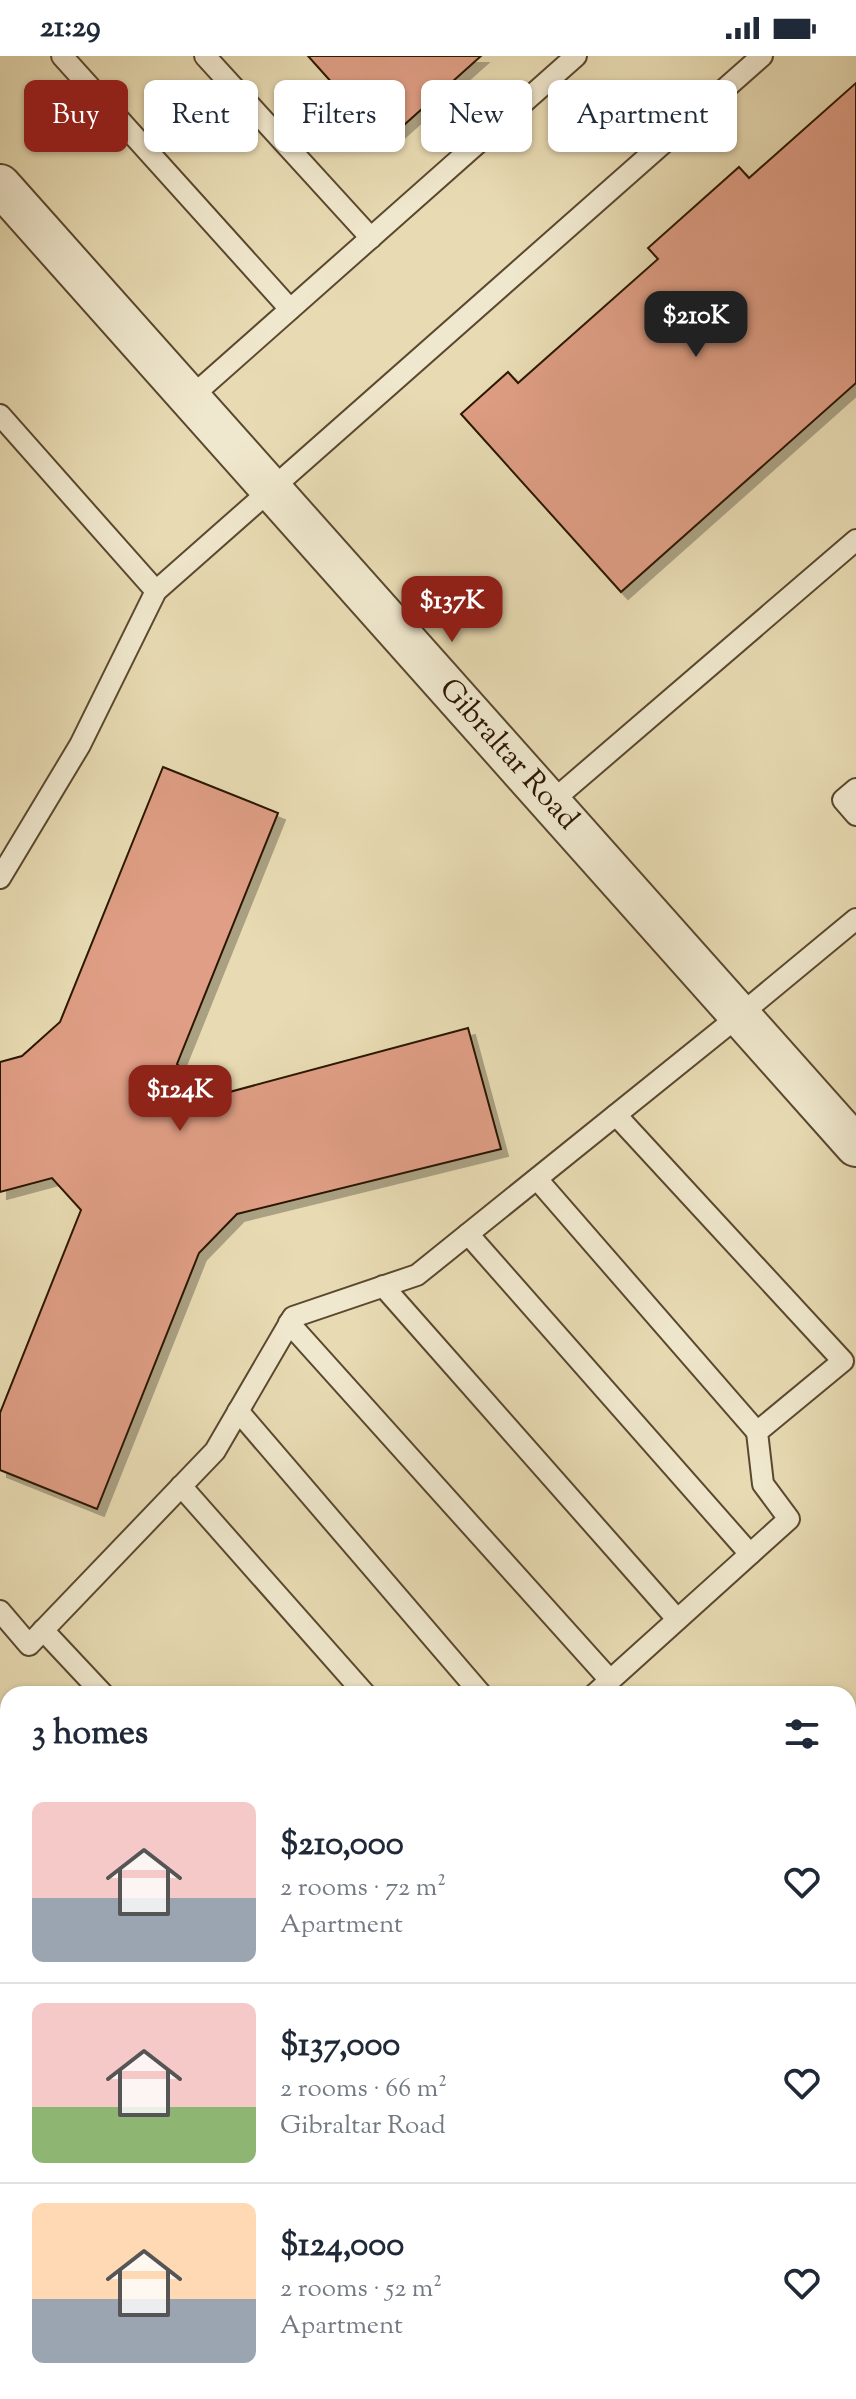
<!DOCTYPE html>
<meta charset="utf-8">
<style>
body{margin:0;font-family:"Sorts Mill Goudy",serif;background:#f2f2f3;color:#1f2937;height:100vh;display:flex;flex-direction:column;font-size:30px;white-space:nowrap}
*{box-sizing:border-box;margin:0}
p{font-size:26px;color:#747a83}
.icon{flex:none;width:44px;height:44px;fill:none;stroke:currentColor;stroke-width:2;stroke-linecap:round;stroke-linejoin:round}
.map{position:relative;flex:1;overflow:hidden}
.sheet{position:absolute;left:0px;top:1630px;width:856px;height:714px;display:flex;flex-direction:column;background:#fff;border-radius:24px 24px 0 0;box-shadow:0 2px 6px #0004}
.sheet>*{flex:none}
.banner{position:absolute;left:24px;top:24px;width:808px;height:72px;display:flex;gap:16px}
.price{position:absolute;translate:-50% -68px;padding:0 18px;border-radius:16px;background:#8f2418;color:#fff;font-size:26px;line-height:52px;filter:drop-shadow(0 2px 4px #0008)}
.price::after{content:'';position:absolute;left:50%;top:48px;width:24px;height:18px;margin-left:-12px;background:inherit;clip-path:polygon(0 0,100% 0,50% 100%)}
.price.selected{background:#222;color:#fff}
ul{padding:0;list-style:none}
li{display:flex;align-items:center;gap:24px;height:200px;padding:0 32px}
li+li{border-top:2px solid #e0e1e3}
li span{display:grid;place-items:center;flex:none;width:224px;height:160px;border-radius:12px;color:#555}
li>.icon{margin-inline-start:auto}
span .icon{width:96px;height:96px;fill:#fffc;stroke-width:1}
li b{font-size:34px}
h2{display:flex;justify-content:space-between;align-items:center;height:96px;padding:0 32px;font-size:34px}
.tag{padding:0 28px;border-radius:12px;background:#fff;box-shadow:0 2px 6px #0004;font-size:28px;line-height:72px}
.tag.selected{background:#8f2418;color:#fff}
.status{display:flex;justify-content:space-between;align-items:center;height:56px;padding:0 40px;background:#fff;direction:ltr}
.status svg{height:22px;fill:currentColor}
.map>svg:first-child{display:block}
</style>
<div class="status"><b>21:29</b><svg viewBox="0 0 49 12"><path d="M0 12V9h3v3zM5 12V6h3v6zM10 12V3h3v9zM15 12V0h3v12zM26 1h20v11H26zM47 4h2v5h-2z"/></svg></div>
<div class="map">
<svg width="856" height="2343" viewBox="0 0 856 2343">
<defs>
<filter id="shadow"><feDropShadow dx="7" dy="7" stdDeviation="0" flood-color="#0004"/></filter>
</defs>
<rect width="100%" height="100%" fill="#e8dbb3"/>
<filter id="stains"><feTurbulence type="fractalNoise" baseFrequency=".0025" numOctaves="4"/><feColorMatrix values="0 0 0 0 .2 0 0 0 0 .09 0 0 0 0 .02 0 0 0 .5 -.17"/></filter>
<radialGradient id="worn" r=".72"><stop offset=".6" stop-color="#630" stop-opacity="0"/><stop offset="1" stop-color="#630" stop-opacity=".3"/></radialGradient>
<g fill="#df9e85" stroke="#2b1703" stroke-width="2" filter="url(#shadow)">
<path d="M308,0h173l-96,86z"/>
<path d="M856,27v300l-235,209 -160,-178 47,-42 10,11 140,-124 -10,-11 91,-81 10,11z"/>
<path d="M163,711l115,46 -101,251 30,34 261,-70 33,121 -264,65 -38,39 -102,256 -97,-39v-57l81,-203 -29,-32 -52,14v-130l22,-6 38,-34z"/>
</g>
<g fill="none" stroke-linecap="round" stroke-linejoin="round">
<g stroke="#5a482f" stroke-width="24">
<g id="service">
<path d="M62,0l228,253"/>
<path d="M205,0l166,182"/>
<path d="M190,342l386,-342"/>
<path d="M0,359l156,176"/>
<path d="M856,733l-13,11 13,15"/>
<path d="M550,747l306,-263"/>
<path d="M0,822l80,-133 76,-154 606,-535"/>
<path d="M537,1123l220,253"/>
<path d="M468,1178l282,320"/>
<path d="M383,1230l294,333"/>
<path d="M289,1267l321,357"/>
<path d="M238,1355l243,283"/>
<path d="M181,1430l184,208"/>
<path d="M0,1555l29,34 186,-194 78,-134 124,-42 323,-260 116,-96"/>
<path d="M43,1574l60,64"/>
<path d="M595,1638l194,-175 -26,-35 -6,-52 86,-71 -227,-246"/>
<path d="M848,2318l8,-7"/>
<path d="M673,2343l8,-7"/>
<path d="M817,2343l8,-7"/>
</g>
</g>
<g stroke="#5a482f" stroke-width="44">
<g id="minor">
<path d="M0,129l856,961"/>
<path d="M0,1901l8,9"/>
<path d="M848,2266l8,10"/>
</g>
</g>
<g stroke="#2b1703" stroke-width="48">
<g id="secondary">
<path d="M848,1782l8,-7"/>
<path d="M208,2343l8,-7"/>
</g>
</g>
<use href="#service" stroke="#f0e8ce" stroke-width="20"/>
<use href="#minor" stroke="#f0e8ce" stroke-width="40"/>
<use href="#secondary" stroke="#f0e8ce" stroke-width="44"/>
</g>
<g text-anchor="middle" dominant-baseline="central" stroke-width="6" stroke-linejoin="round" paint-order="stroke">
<g font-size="30" fill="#2b1703" stroke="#f0e8ce">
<text transform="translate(508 699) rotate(48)">Gibraltar Road</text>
</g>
</g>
<rect width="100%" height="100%" filter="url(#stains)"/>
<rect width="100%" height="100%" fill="url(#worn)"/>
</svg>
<b class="price selected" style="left:696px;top:303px">$210K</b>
<b class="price" style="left:452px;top:588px">$137K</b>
<b class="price" style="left:180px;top:1077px">$124K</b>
<div class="banner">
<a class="tag selected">Buy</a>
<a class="tag">Rent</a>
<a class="tag">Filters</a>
<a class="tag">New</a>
<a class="tag">Apartment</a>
</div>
<section class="sheet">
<h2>3 homes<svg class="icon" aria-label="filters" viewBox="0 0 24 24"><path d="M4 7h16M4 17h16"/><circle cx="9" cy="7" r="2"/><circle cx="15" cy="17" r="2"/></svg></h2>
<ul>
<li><span style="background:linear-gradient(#f6c9c9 60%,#9aa5b1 0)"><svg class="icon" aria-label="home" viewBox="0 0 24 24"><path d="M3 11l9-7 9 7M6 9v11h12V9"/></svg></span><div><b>$210,000</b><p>2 rooms · 72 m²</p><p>Apartment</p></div><svg class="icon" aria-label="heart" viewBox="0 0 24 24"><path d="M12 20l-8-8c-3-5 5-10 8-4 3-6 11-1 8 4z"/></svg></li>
<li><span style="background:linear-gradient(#f6c9c9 65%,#8fb573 0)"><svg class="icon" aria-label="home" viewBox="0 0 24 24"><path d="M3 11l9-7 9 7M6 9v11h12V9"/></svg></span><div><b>$137,000</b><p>2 rooms · 66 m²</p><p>Gibraltar Road</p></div><svg class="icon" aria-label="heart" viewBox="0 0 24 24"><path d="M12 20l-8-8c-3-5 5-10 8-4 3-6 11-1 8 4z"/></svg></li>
<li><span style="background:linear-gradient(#ffd9b3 60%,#9aa5b1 0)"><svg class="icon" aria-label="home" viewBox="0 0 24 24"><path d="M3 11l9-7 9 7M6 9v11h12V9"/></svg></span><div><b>$124,000</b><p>2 rooms · 52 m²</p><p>Apartment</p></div><svg class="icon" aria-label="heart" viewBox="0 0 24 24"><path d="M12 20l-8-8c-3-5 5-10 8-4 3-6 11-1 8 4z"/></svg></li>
</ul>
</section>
</div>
